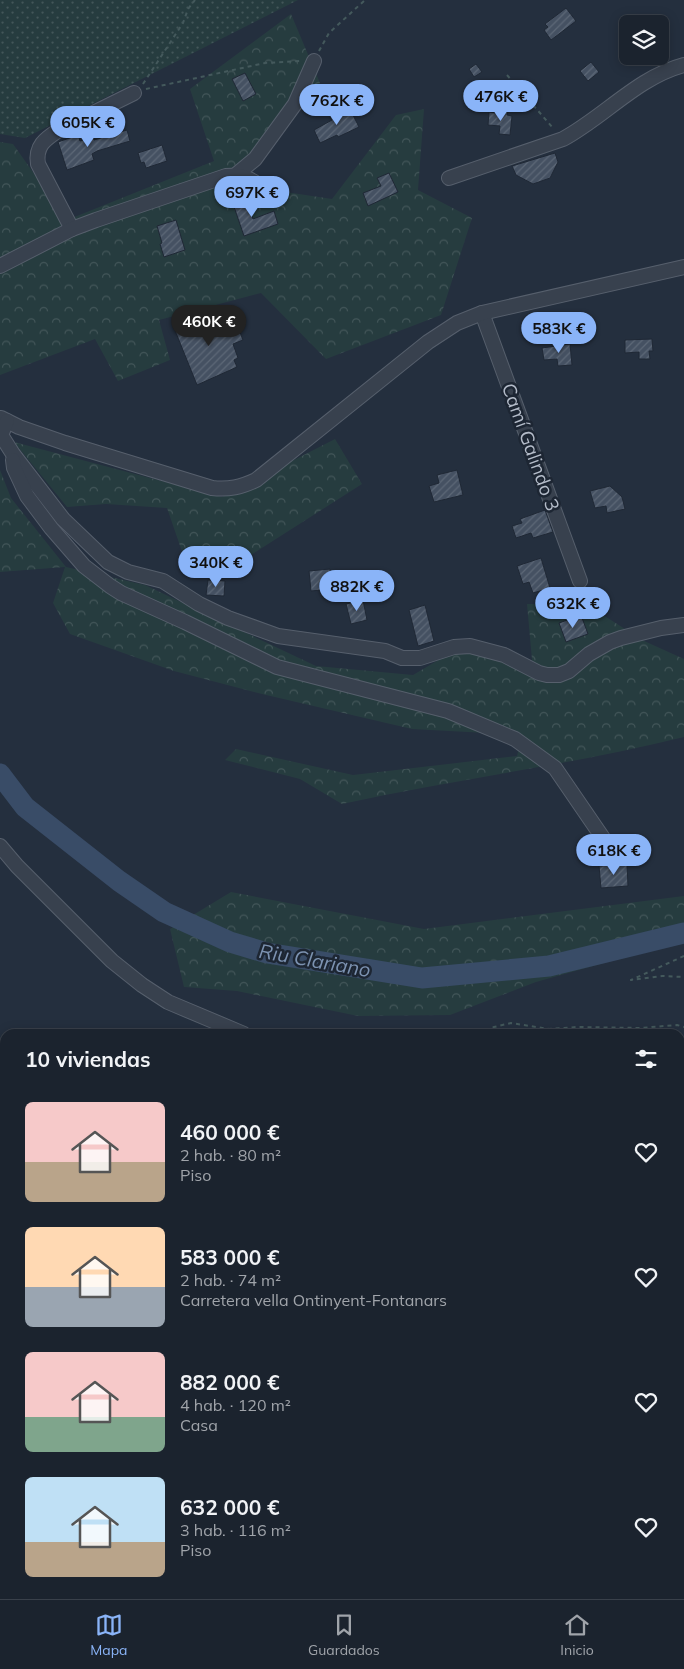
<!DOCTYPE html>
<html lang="es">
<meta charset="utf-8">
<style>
body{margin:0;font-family:Mulish,sans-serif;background:#242b36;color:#f1f3f6;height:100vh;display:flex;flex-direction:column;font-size:19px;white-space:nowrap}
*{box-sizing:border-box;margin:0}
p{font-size:16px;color:#a0a4aa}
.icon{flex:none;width:28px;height:28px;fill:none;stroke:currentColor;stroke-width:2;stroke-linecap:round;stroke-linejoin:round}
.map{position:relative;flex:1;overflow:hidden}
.sheet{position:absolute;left:0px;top:1029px;width:685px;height:571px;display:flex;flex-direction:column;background:#1b232e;border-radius:15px 15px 0 0;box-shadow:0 2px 12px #0003,0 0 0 1px #39404a}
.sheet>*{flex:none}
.fabs{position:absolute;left:619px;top:15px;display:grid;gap:10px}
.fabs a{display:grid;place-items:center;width:50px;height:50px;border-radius:8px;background:#1b232e;box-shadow:0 2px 12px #0003,0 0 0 1px #39404a;font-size:25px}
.price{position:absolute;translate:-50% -42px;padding:0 11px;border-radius:18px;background:#8ab4f8;color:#111;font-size:16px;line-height:32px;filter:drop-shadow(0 1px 2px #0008)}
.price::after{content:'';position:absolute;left:50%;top:30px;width:15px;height:11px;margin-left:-8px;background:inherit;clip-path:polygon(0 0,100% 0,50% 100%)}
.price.active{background:#222;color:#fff}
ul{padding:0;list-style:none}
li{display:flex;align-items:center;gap:15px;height:125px;padding:0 25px}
li span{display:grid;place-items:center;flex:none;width:140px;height:100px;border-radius:8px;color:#555}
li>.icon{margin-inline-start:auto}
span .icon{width:60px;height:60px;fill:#fffc;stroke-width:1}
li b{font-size:21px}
h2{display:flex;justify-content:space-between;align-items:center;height:60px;padding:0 25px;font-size:21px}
.tab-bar{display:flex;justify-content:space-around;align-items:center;height:70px;border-top:1px solid #39404a;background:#1b232e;font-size:14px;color:#a0a4aa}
.tab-bar a{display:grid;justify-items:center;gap:2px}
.tab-bar .active{color:#8ab4f8}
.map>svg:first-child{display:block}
</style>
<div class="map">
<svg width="684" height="1599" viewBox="0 0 684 1599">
<defs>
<pattern id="grass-dots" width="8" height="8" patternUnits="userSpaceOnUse" patternTransform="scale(1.25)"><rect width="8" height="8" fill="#263c3f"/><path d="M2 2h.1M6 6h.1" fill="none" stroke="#435659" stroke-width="1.8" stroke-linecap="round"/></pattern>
<pattern id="forest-crowns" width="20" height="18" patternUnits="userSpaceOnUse" patternTransform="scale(1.25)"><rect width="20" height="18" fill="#263c3f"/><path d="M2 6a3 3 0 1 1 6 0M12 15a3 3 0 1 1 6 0" fill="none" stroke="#435659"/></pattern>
<pattern id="building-hatch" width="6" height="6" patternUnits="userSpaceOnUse" patternTransform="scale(1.25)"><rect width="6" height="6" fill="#455162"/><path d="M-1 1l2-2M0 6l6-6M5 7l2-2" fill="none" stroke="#5d6877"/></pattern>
</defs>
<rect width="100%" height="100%" fill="#242f3e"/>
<path fill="url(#grass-dots)" d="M0,0h298l-273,138 -25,-4z"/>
<g fill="url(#forest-crowns)">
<path d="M291,14l29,69 -80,102 92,14 64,-84 28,-6 -6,81 54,28 -31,97 -115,44 -65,-66 -102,27 11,40 -52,21 -23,-42 -95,36v-233l13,2 54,76 147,-59 -24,-72z"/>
<path d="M335,439l27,45 -125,80 -50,2 -20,-58 -61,-4 -39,3 -53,-65 208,55z"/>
<path d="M0,470l11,28 55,69 79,18 171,81 97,9 44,-26 76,22 -6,-67h59l56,36 42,19v78c-113,28 -228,42 -342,67l-42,-25 -75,-19 11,-11 117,26 164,-19 5,-21 -110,-6 -150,-35 -88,-23 -104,-37 -17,-31 12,-36 -65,5z"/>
<path d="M231,892l193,37 260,-33v47l-16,2 -132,37 -86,33 -92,1 -121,-25 -53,-4 -14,-58z"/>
<path d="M680,1036h4v74l-4,2z"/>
</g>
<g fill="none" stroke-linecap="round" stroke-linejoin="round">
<path stroke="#394c67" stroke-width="21" d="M0,774l25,33 94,74 45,31 66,30 37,11 155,25 127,-12 135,-33"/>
</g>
<g fill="url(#building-hatch)" stroke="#1f2835">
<path d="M566,8l10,13 -25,19 -7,-10 4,-3 -3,-3z"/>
<path d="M591,62l8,10 -11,9 -8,-10z"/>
<path d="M476,64l6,8 -8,5 -5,-8z"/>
<path d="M245,73l11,21 -13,7 -11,-22z"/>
<path d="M349,107l10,20 -21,10 -1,-2 -17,8 -6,-13 18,-10 -2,-3z"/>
<path d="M496,110l12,2 -1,3 5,1 -2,19 -11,-1 1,-8 -12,-1 1,-13 6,1z"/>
<path d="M127,130l3,11 -33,10 -5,3 2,6 -27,10 -9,-28 20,-7 2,6 13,-5 1,4z"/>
<path d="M162,145l5,16 -21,7 -2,-6 -3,1 -3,-10z"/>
<path d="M555,153l3,9 -8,16 -17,6 -17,-9 -4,-9z"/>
<path d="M389,173l9,19 -30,14 -5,-13 18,-7 -4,-8z"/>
<path d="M246,197l7,22 21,-8 4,13 -34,12 -12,-35z"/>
<path d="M176,220l9,30 -21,7 -4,-13 2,-1 -5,-17z"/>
<path d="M210,316l5,12 20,-9 8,21 -10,4 5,14 -4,2 3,7 -40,18 -23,-57 9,-4v-5z"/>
<path d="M652,339l1,12h-4l1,8h-11v-7l-14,1v-13z"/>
<path d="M570,344l2,21 -14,1 -1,-7 -13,1 -2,-12z"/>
<path d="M457,470l6,25 -29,7 -5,-16 10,-3 -2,-8z"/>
<path d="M610,486l12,11 3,12 -18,4 -1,-7 -11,2 -5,-17z"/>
<path d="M545,510l8,22 -20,6 -2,-5 -15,5 -4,-12 10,-3 -2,-4z"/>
<path d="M541,558l9,30 -17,5 -4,-11 -6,2 -6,-18z"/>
<path d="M330,569l1,20 -20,2 -2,-20z"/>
<path d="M208,580l17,1 -1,15 -18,-1z"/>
<path d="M363,600l4,20 -16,4 -5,-20z"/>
<path d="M425,605l9,36 -16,5 -9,-36z"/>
<path d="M581,615l7,19 -22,8 -7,-19z"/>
<path d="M627,864l1,22 -27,2 -2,-22z"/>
</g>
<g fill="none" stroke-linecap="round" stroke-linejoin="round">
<g stroke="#565f6c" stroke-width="16">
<g id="minor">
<path d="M237,174l18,-15 40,-55 19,-43"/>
<path d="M449,178l114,-39c41,-22 75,-62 121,-74"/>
<path d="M72,229l-34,-65c-3,-18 7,-25 21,-34l75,-37"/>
<path d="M0,266l72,-37 24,-9 130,-44c19,-2 26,4 41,15"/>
<path d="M482,313l98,268"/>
<path d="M1,418l18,9 46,16 147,45c17,2 29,-1 44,-8l172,-138 29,-19 25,-10 202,-46"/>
<path d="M7,421l-6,14 12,19 50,65 45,43 20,10 35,9 36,23 29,14 50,18 107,15 17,7h18l34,-11 16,-1 34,9 35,18 8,2h12l10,-4 20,-17 21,-12 11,-4 40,-10 23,-3"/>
<path d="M13,460l1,8 13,28 24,32 33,38 26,20 11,7 64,29 92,45 171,44 67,28 40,29 50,73"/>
<path d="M0,846l17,20 95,95 30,24 26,17 76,32"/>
<path d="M0,1110h5"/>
<path d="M680,1119l4,-2"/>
<path d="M0,1254l5,12"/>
<path d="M0,1459l5,-3"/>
<path d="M394,1599l3,-4"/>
</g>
</g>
<g stroke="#44595c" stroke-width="2" stroke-dasharray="4 4" stroke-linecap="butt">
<path d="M319,51l10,-18 36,-33"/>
<path d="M507,75l46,53"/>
<path d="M143,84l40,-61 5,-14 7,-9"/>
<path d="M146,89l119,-26 35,-2"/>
<path d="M684,956l-53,24 31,-4 22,1"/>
<path d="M478,1034l16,-7 17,-4 38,6 28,-2 63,1 37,-3 7,2"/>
<path d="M680,1405l4,-2"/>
<path d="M193,1599l2,-4"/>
</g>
<use href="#minor" stroke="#38414e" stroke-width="14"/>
</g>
<g text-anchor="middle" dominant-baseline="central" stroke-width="5" stroke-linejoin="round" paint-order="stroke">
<g font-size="19" fill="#b4bcc9" stroke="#1d2633">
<text transform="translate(531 447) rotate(70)">Camí Galindo 3</text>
</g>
<g font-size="20" font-style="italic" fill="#7c92b1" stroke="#1d2633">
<text transform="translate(315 960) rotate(10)">Riu Clariano</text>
</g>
</g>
</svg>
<div class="fabs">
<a><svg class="icon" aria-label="layers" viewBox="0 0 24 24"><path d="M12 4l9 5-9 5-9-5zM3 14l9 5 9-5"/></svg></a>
</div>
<b class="price" style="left:501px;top:122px">476K €</b>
<b class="price" style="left:337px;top:126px">762K €</b>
<b class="price" style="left:88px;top:148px">605K €</b>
<b class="price" style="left:252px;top:218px">697K €</b>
<b class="price active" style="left:209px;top:347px">460K €</b>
<b class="price" style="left:559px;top:354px">583K €</b>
<b class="price" style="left:216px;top:588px">340K €</b>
<b class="price" style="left:357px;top:612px">882K €</b>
<b class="price" style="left:573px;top:629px">632K €</b>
<b class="price" style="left:614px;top:876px">618K €</b>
<section class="sheet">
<h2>10 viviendas<svg class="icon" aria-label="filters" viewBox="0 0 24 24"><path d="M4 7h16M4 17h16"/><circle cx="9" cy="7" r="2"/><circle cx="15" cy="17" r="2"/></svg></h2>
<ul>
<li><span style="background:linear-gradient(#f6c9c9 60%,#b9a48a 0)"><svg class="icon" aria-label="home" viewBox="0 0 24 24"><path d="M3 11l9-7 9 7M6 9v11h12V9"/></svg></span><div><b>460 000 €</b><p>2 hab. · 80 m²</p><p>Piso</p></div><svg class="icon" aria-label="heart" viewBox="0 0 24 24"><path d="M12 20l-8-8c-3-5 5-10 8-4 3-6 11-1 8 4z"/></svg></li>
<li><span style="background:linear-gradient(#ffd9b3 60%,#9aa5b1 0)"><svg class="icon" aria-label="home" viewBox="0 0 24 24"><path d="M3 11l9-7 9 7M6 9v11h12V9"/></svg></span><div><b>583 000 €</b><p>2 hab. · 74 m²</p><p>Carretera vella Ontinyent-Fontanars</p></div><svg class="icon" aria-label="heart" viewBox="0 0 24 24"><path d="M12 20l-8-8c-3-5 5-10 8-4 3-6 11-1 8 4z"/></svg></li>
<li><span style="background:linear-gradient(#f6c9c9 65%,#7fa58c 0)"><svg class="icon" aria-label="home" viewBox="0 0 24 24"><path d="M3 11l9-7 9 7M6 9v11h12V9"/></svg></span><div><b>882 000 €</b><p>4 hab. · 120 m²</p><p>Casa</p></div><svg class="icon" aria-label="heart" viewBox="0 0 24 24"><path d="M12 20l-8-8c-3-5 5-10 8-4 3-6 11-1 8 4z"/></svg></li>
<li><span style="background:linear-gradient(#bfe0f5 65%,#b9a48a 0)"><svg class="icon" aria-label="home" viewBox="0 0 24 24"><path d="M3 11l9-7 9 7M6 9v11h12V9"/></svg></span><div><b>632 000 €</b><p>3 hab. · 116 m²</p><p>Piso</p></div><svg class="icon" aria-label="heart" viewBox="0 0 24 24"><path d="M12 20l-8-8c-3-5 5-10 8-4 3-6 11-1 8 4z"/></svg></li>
</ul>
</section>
</div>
<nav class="tab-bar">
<a class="active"><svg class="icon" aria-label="map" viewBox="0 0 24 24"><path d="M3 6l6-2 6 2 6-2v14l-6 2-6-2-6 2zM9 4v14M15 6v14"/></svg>Mapa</a>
<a><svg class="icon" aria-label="saved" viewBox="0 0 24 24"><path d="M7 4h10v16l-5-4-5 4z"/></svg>Guardados</a>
<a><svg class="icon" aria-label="home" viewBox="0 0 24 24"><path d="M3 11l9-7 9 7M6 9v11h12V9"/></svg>Inicio</a>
</nav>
